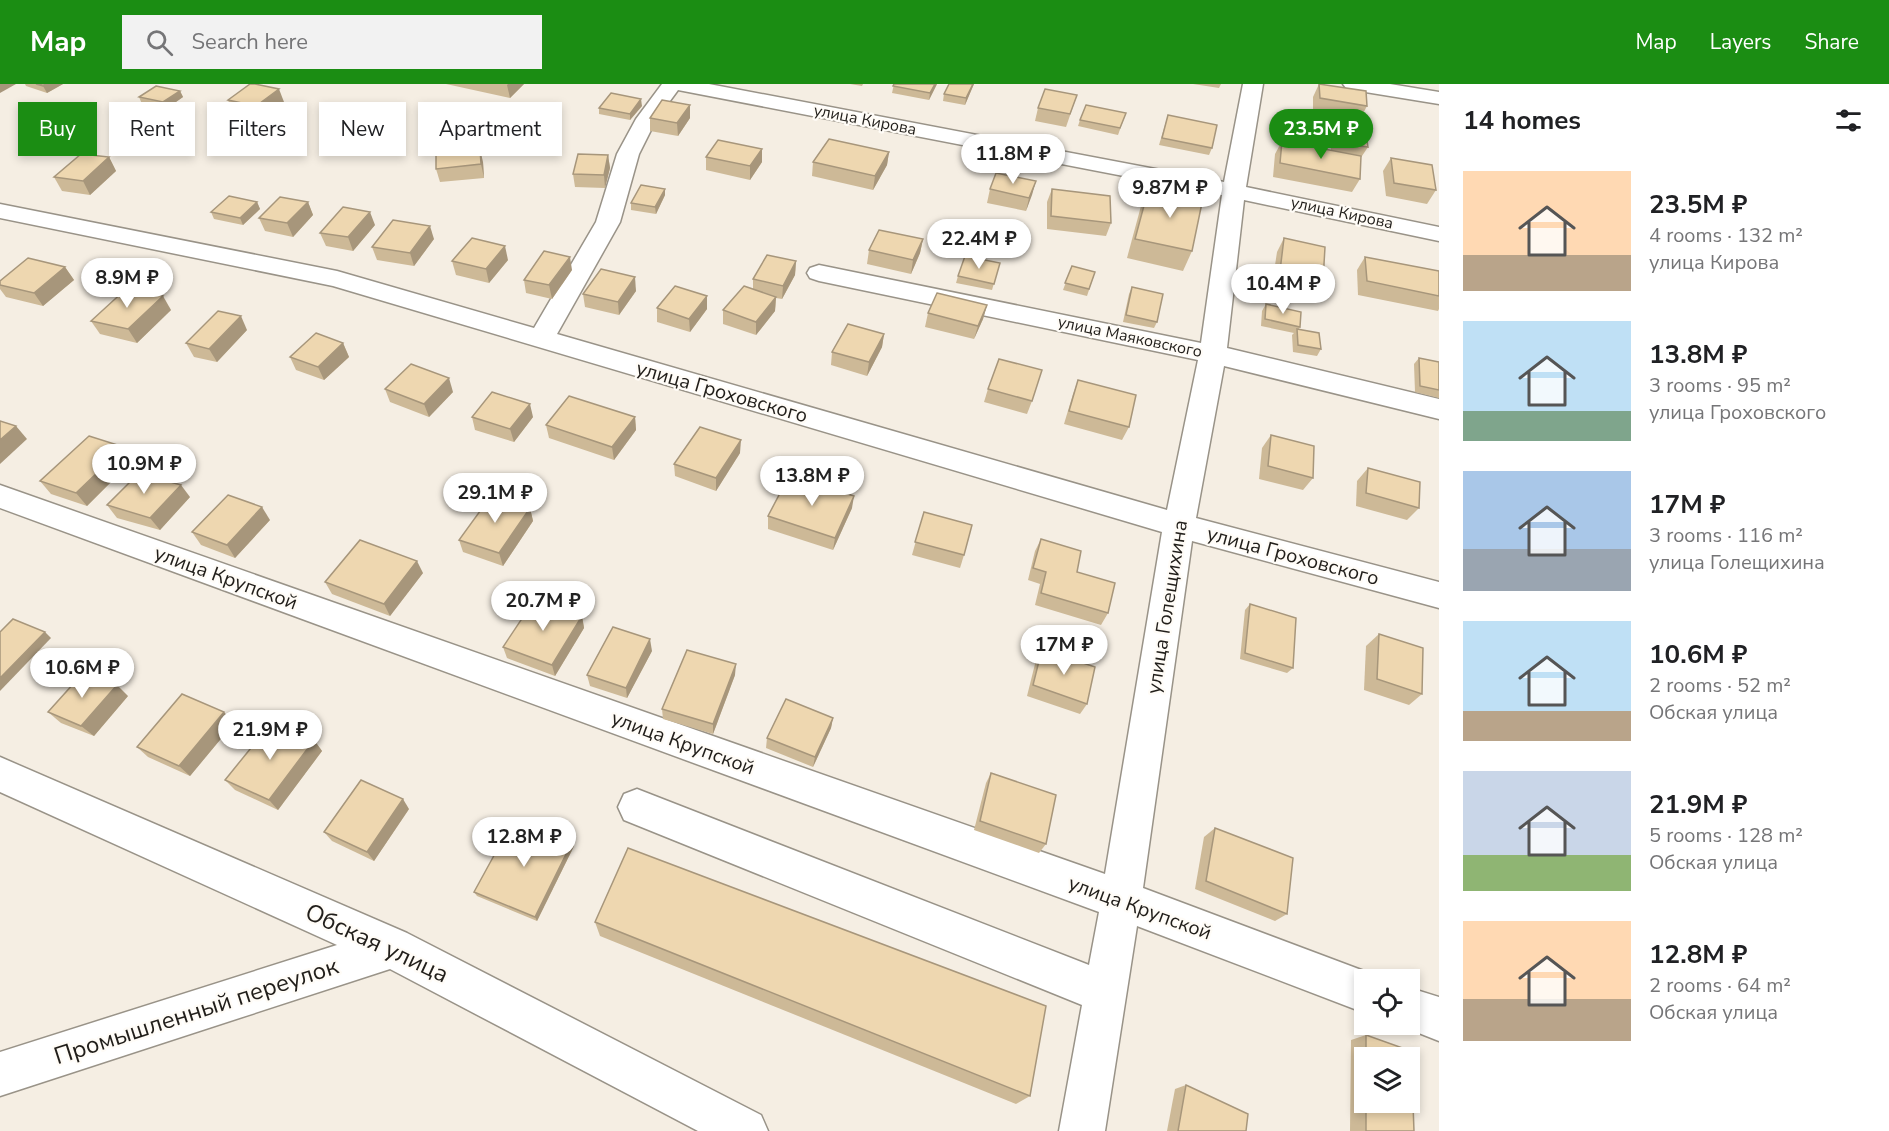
<!DOCTYPE html>
<meta charset="utf-8">
<style>
body{margin:0;font-family:"Nunito Sans",sans-serif;background:#f2f2f2;color:#202124;height:100vh;display:flex;flex-direction:column;font-size:22px;white-space:nowrap}
*{box-sizing:border-box;margin:0}
p{font-size:20px;color:#757577}
.icon{flex:none;width:33px;height:33px;fill:none;stroke:currentColor;stroke-width:2;stroke-linecap:round;stroke-linejoin:round}
.map{position:relative;flex:1;overflow:hidden}
.panel{display:flex;flex-direction:column;background:#fff;width:450px}
.panel>*{flex:none}
.guide{position:absolute;left:18px;top:18px;width:570px;height:54px;display:flex;gap:12px}
.tools{position:absolute;left:1354px;top:885px;display:grid;gap:12px}
.tools a{display:grid;place-items:center;width:66px;height:66px;border-radius:0px;background:#fff;box-shadow:0 3px 9px #0003;font-size:30px}
.price{position:absolute;translate:-50% -51px;padding:0 14px;border-radius:21px;background:#fff;color:#222;font-size:20px;line-height:39px;filter:drop-shadow(0 2px 3px #0008)}
.price::after{content:'';position:absolute;left:50%;top:36px;width:18px;height:14px;margin-left:-9px;background:inherit;clip-path:polygon(0 0,100% 0,50% 100%)}
.price.current{background:#1b8d13;color:#fff}
ul{padding:0;list-style:none}
li{display:flex;align-items:center;gap:18px;height:150px;padding:0 24px}
li span{display:grid;place-items:center;flex:none;width:168px;height:120px;border-radius:0px;color:#555}
li>.icon{margin-inline-start:auto}
span .icon{width:72px;height:72px;fill:#fffc;stroke-width:1}
li b{font-size:26px}
h2{display:flex;justify-content:space-between;align-items:center;height:72px;padding:0 24px;font-size:26px}
.tag{padding:0 21px;border-radius:0px;background:#fff;box-shadow:0 3px 9px #0003;font-size:21px;line-height:54px}
.tag.current{background:#1b8d13;color:#fff}
header{display:flex;align-items:center;gap:36px;box-sizing:border-box;height:84px;padding:0 30px;background:#1b8d13;color:#fff}
header strong{font-size:28px}
nav{display:flex;gap:33px;margin-inline-start:auto;font-size:21px}
.search{width:420px;height:54px;background:#f2f2f2;display:flex;align-items:center;gap:15px;box-sizing:border-box;padding:0 21px;border-radius:0px;color:#757577;font-size:22px}
main{display:flex;flex:1;min-height:0}
.map>svg:first-child{display:block}
</style>
<header>
<strong>Map</strong>
<div class="search"><svg class="icon" aria-label="search" viewBox="0 0 24 24"><circle cx="10" cy="10" r="6"/><path d="M15 15l6 6"/></svg>Search here</div>
<nav><a>Map</a><a>Layers</a><a>Share</a></nav>
</header>
<main>
<div class="map">
<svg width="1439" height="1047" viewBox="0 0 1439 1047">
<rect width="100%" height="100%" fill="#f5eee3"/>
<g fill="none" stroke-linecap="round" stroke-linejoin="round">
<g stroke="#999388" stroke-width="3">
<g id="minor">
<path d="M662,0h47l515,98 19,-98h20l-17,103 193,40v14l-195,-41 -17,148 212,51v20l-215,-53 -28,152 243,64v26l-247,-67 -49,347 237,89 1,3h-16v33l-228,-87 -32,205h-46l23,-126 -458,-185 -6,-13 6,-13 13,-5 452,176 10,-53 -1099,-404v-23l1105,389 57,-342 -829,-246 -333,-68v-14l337,67 197,57 62,-106 21,-68 19,-35zM678,6l544,105 -21,148 -382,-78 -9,3 -3,5 3,5 9,3 379,79 -31,150 -610,-176 63,-112 19,-68 17,-34z"/>
<path d="M1343,0h47l49,8v12l-86,-14 -7,-2z"/>
<path d="M0,673l407,176 354,182 7,16h-70l-308,-162 -390,127v-44l337,-107 -337,-153z"/>
<path d="M1410,904l29,9v44l-43,-17h14z"/>
</g>
</g>
<use href="#minor" fill="#fff" fill-rule="evenodd"/>
</g>
<g fill="#cdb997" fill-rule="evenodd">
<path d="M25,0h38l-16,9 -21,-7z"/>
<path d="M446,0h78l-14,14z"/>
<path d="M850,0h13l-1,2z"/>
<path d="M894,0h43l-8,16 -37,-7z"/>
<path d="M949,0h25l-9,21 -22,-4 1,-7z"/>
<path d="M1193,0h28l-2,4z"/>
<path d="M1319,0l48,22 -7,13 -47,-8v-14z"/>
<path d="M180,7l3,6 -17,12 -24,-5 -3,-7z"/>
<path d="M1077,11l-11,32 -31,-6 3,-13z"/>
<path d="M228,16l56,2 -23,17 -28,-6z"/>
<path d="M642,22l-12,14 -31,-6v-6z"/>
<path d="M1126,29l-8,22 -40,-9 2,-6z"/>
<path d="M1168,31l44,33 -3,7 -50,-10z"/>
<path d="M650,34h40l-12,18 -28,-5z"/>
<path d="M1336,34l32,29 -8,12v20l-8,13 -79,-15 2,-23 7,-13 49,9 -2,-19z"/>
<path d="M889,68l-2,13 -14,25 -61,-14 1,-14z"/>
<path d="M608,71l2,13 -5,20 -30,-1 -2,-13z"/>
<path d="M109,73l7,14 -26,24 -28,-4 -8,-14z"/>
<path d="M706,73l56,5 -12,18 -44,-10z"/>
<path d="M1391,74l45,32 -9,14 -41,-8 -3,-25z"/>
<path d="M483,78l1,16 -44,4 -4,-13z"/>
<path d="M1036,97l-10,30 -39,-8 3,-14z"/>
<path d="M1149,103l43,64 -9,20 -56,-13 14,-52z"/>
<path d="M665,105v6l-9,19 -25,-4v-7z"/>
<path d="M1052,105l59,34 -5,13 -59,-7v-27z"/>
<path d="M257,118l3,7 -17,16 -29,-6 -3,-7z"/>
<path d="M308,118l5,13 -20,22 -28,-6 -6,-13z"/>
<path d="M375,141l-22,26 -27,-5 -6,-13z"/>
<path d="M1284,154l39,43 -9,13 -42,-9 5,-33z"/>
<path d="M434,155l-20,27 -37,-6 -5,-13z"/>
<path d="M923,155l-3,14 -9,21 -44,-10 2,-14z"/>
<path d="M1365,173l74,14v38l-1,2 -80,-16 -1,-25z"/>
<path d="M508,176l-19,23 -33,-8 -4,-14z"/>
<path d="M796,177l-1,14 -13,24 -6,-1 -1,13 -19,24 -33,-11v-14l30,-20v-11z"/>
<path d="M1000,179l-8,27 -36,-7 2,-7z"/>
<path d="M1072,182l23,6 -8,24 -24,-6z"/>
<path d="M65,183l9,13 -31,26 -37,-9 -6,-8v-8z"/>
<path d="M572,186l-20,29 -26,-6 -2,-13z"/>
<path d="M1132,203l25,35 -3,6 -31,-6 6,-28z"/>
<path d="M636,207l-17,24 -34,-8 -2,-13z"/>
<path d="M1266,220l34,23 -1,2 22,20 -4,7 -24,-4 -1,-17 2,-2 -33,-7 1,-15z"/>
<path d="M987,221l-4,14 -9,20 -49,-12 3,-14z"/>
<path d="M657,224l50,1 -17,23 -33,-10z"/>
<path d="M171,226l-34,33 -37,-9 -9,-13z"/>
<path d="M247,246l-30,32 -23,-5 -8,-14z"/>
<path d="M884,250l-2,13 -15,29 -36,-11 1,-13z"/>
<path d="M343,259l6,14 -25,23 -28,-10 -6,-13z"/>
<path d="M1419,274l20,4v36l-24,-6 -1,-28z"/>
<path d="M1078,296l51,47 -7,13 -58,-16 9,-30z"/>
<path d="M385,305l68,3 -24,25 -39,-15z"/>
<path d="M988,305l44,12 -5,13 -43,-12z"/>
<path d="M472,333h61l-19,25 -39,-12z"/>
<path d="M635,333l1,13 -22,30 -65,-22 -3,-13z"/>
<path d="M1271,351l42,43 -10,12 -44,-11 3,-31z"/>
<path d="M740,369l-24,38 -41,-15 -1,-12z"/>
<path d="M133,376l-46,46 -36,-12 -11,-13z"/>
<path d="M1368,384l51,40 -12,12 -51,-14 1,-25z"/>
<path d="M190,413l-30,33 -43,-12 -10,-13z"/>
<path d="M530,424l3,13 -30,45 -40,-14 -4,-12z"/>
<path d="M852,424l-19,42 -65,-21v-13z"/>
<path d="M924,428l40,43 -4,13 -48,-13z"/>
<path d="M270,436l-35,38 -34,-13 -9,-13z"/>
<path d="M1041,455l36,33 31,41 -7,12 -66,-20 5,-21 -12,-4 7,-29z"/>
<path d="M423,489l-33,43 -58,-22 -7,-12z"/>
<path d="M1250,520l43,64 -6,5 -47,-14 5,-49z"/>
<path d="M582,532l2,12 -29,48 -48,-18 -4,-11z"/>
<path d="M1379,550l43,60 -13,11 -45,-15 2,-44z"/>
<path d="M1042,565l45,55 -7,10 -53,-18 9,-36z"/>
<path d="M652,567l-25,47 -37,-12 -3,-11z"/>
<path d="M735,591l-22,59 -50,-15 -1,-10z"/>
<path d="M128,612l-34,40 -33,-13 -13,-11z"/>
<path d="M833,634l-2,10 -18,39 -47,-19 1,-10z"/>
<path d="M234,639l-44,53 -42,-19 -11,-10z"/>
<path d="M314,656l8,11 -44,59 -43,-20 -10,-10z"/>
<path d="M991,689l55,71 -7,9 -65,-23 12,-47z"/>
<path d="M409,725l-35,52 -42,-20 -8,-9z"/>
<path d="M1215,744l72,86 -12,7 -80,-32 9,-52z"/>
<path d="M574,762l-37,75 -60,-25 -3,-4z"/>
<path d="M595,838l435,174 -14,8 -416,-168z"/>
<path d="M1366,951l45,16 3,80h-64l1,-91zM1365,974h45v44h-45z"/>
<path d="M1186,1001l60,46h-79l8,-42z"/>
</g>
<g fill="#a7967b">
<path d="M0,0h16l-16,9z"/>
<path d="M48,0h15l-16,9 -4,-7z"/>
<path d="M508,0h16l-14,14 -3,-13z"/>
<path d="M935,0h2l-8,16 1,-7z"/>
<path d="M973,0h1l-1,2 -8,19 1,-7z"/>
<path d="M279,5l5,13 -23,17 -5,-13z"/>
<path d="M180,7l3,6 -17,12 -3,-7z"/>
<path d="M641,15l1,7 -12,14v-6z"/>
<path d="M690,21v13l-12,18 -1,-13z"/>
<path d="M480,65l3,13 1,16 -3,-14z"/>
<path d="M762,65v13l-12,18v-14z"/>
<path d="M889,68l-2,13 -14,25 2,-14z"/>
<path d="M608,71l2,13 -5,20 -1,-13z"/>
<path d="M109,73l7,14 -26,24 -7,-14z"/>
<path d="M1036,97l-4,14 -6,16 3,-13z"/>
<path d="M665,105v6l-9,19 -1,-7z"/>
<path d="M257,118l3,7 -17,16 -3,-7z"/>
<path d="M308,118l5,13 -20,22 -6,-14z"/>
<path d="M370,128l5,13 -22,26 -5,-14z"/>
<path d="M430,142l4,13 -20,27 -4,-13z"/>
<path d="M923,155l-3,14 -9,21 2,-14z"/>
<path d="M505,162l3,14 -19,23 -3,-14z"/>
<path d="M570,173l2,13 -20,29 -3,-14z"/>
<path d="M796,177l-1,14 -13,24 1,-13z"/>
<path d="M65,183l9,13 -31,26 -9,-13z"/>
<path d="M635,193l1,14 -17,24 -1,-13z"/>
<path d="M163,212l8,14 -34,33 -9,-14z"/>
<path d="M707,212v13l-17,23 -1,-13z"/>
<path d="M776,213l-1,14 -19,24v-13z"/>
<path d="M987,221l-4,14 -9,20 4,-13z"/>
<path d="M241,232l6,14 -30,32 -8,-13z"/>
<path d="M884,250l-2,13 -15,29 2,-14z"/>
<path d="M343,259l6,14 -25,23 -6,-13z"/>
<path d="M449,294l4,14 -24,25 -5,-13z"/>
<path d="M530,320l3,13 -19,25 -4,-13z"/>
<path d="M635,333l1,13 -22,30 -2,-13z"/>
<path d="M16,342l11,13 -27,25v-24z"/>
<path d="M741,356l-1,13 -24,38v-13z"/>
<path d="M124,363l9,13 -46,46 -11,-13z"/>
<path d="M181,401l9,12 -30,33 -10,-12z"/>
<path d="M854,412l-2,12 -19,42 2,-12z"/>
<path d="M262,423l8,13 -35,38 -8,-13z"/>
<path d="M530,424l3,13 -30,45 -4,-13z"/>
<path d="M417,477l6,12 -33,43 -6,-12z"/>
<path d="M582,532l2,12 -29,48 -3,-11z"/>
<path d="M45,548l6,6 -51,53v-13z"/>
<path d="M650,555l2,12 -25,47 -1,-10z"/>
<path d="M736,580l-1,11 -22,59v-10z"/>
<path d="M117,601l11,11 -34,40 -13,-10z"/>
<path d="M224,628l10,11 -44,53 -11,-10z"/>
<path d="M833,634l-2,10 -18,39 2,-10z"/>
<path d="M314,656l8,11 -44,59 -9,-10z"/>
<path d="M403,715l6,10 -35,52 -7,-9z"/>
<path d="M572,758l2,4 -37,75 -2,-4z"/>
</g>
<g fill="#eed7b0" stroke="#a7967b" stroke-width="1.5">
<path d="M36,0h12l-5,2z"/>
<path d="M250,0h5l24,5 -23,17 -28,-6z"/>
<path d="M894,0h41l-5,9 -37,-7z"/>
<path d="M949,0h24l-7,14 -22,-4z"/>
<path d="M1319,0l47,7 1,15 -47,-8z"/>
<path d="M156,2l24,5 -17,11 -24,-5z"/>
<path d="M1045,5l32,6 -7,19 -32,-6z"/>
<path d="M611,9l30,6 -11,15 -31,-6z"/>
<path d="M662,16l28,5 -13,18 -27,-5z"/>
<path d="M1086,21l40,8 -6,15 -40,-8z"/>
<path d="M1168,31l49,10 -5,23 -50,-10z"/>
<path d="M1336,34l28,4 4,25 -29,-4z"/>
<path d="M829,55l60,13 -14,24 -62,-14z"/>
<path d="M718,56l44,9 -12,17 -44,-9z"/>
<path d="M1282,57l79,15 -1,23 -80,-16z"/>
<path d="M480,65l1,15 -45,5v-16z"/>
<path d="M81,70l28,3 -26,24 -29,-4z"/>
<path d="M578,70l30,1 -4,20 -31,-1z"/>
<path d="M1391,74l41,7 4,25 -42,-7z"/>
<path d="M996,89l40,8 -7,17 -39,-9z"/>
<path d="M641,101l24,4 -10,18 -24,-4z"/>
<path d="M1149,103l54,11 -11,53 -57,-12z"/>
<path d="M1052,105l58,7 1,27 -60,-7z"/>
<path d="M229,112l28,6 -17,16 -29,-6z"/>
<path d="M280,113l28,5 -21,21 -28,-5z"/>
<path d="M343,123l27,5 -22,25 -28,-4z"/>
<path d="M393,136l37,6 -20,27 -38,-6z"/>
<path d="M879,146l44,9 -10,21 -44,-10z"/>
<path d="M472,154l33,8 -19,23 -34,-8z"/>
<path d="M1284,154l41,9 -2,34 -43,-10z"/>
<path d="M544,167l26,6 -21,28 -25,-5z"/>
<path d="M767,171l29,6 -13,25 -30,-7z"/>
<path d="M965,172l35,7 -6,21 -36,-8z"/>
<path d="M1365,173l74,14v25l-72,-15z"/>
<path d="M28,174l37,9 -31,26 -34,-8v-4z"/>
<path d="M1072,182l23,6 -6,17 -24,-6z"/>
<path d="M601,185l34,8 -17,25 -35,-8z"/>
<path d="M675,202l32,10 -18,23 -32,-11z"/>
<path d="M744,202l32,11 -20,25 -33,-12z"/>
<path d="M1132,203l31,7 -6,28 -31,-7z"/>
<path d="M127,204l36,8 -35,33 -37,-8z"/>
<path d="M937,209l50,12 -9,21 -50,-13z"/>
<path d="M1266,220l35,8 -1,15 -35,-8z"/>
<path d="M218,227l23,5 -32,33 -23,-6z"/>
<path d="M848,240l36,10 -15,28 -37,-10z"/>
<path d="M1297,245l22,4 2,16 -23,-4z"/>
<path d="M316,249l27,10 -25,24 -28,-10z"/>
<path d="M1419,274l20,4v28l-19,-4z"/>
<path d="M999,275l43,11 -10,31 -44,-12z"/>
<path d="M411,280l38,14 -25,26 -39,-15z"/>
<path d="M1078,296l58,15 -7,32 -60,-16z"/>
<path d="M492,308l38,12 -20,25 -38,-12z"/>
<path d="M569,312l66,21 -23,30 -66,-22z"/>
<path d="M0,337l16,5 -16,14z"/>
<path d="M700,343l41,13 -25,38 -42,-14z"/>
<path d="M1271,351l43,11 -1,32 -45,-12z"/>
<path d="M89,352l35,11 -48,46 -36,-12z"/>
<path d="M1368,384l52,14 -1,26 -53,-15z"/>
<path d="M139,389l42,12 -31,33 -43,-13z"/>
<path d="M789,392l65,20 -19,42 -67,-22z"/>
<path d="M228,411l34,12 -35,38 -35,-13z"/>
<path d="M491,412l39,12 -31,45 -40,-13z"/>
<path d="M924,428l48,13 -8,30 -49,-13z"/>
<path d="M1041,455l40,12 -4,21 38,11 -7,30 -67,-20 5,-21 -13,-4z"/>
<path d="M360,456l57,21 -33,43 -59,-22z"/>
<path d="M535,515l47,17 -30,49 -49,-18z"/>
<path d="M1250,520l46,14 -3,50 -48,-15z"/>
<path d="M13,535l32,13 -45,46v-46z"/>
<path d="M613,543l37,12 -24,49 -39,-13z"/>
<path d="M1379,550l44,14 -1,46 -45,-15z"/>
<path d="M1042,565l53,18 -8,37 -54,-19z"/>
<path d="M687,566l49,14 -23,60 -51,-15z"/>
<path d="M84,588l33,13 -36,41 -33,-14z"/>
<path d="M182,610l42,18 -45,54 -42,-19z"/>
<path d="M786,615l47,19 -18,39 -48,-19z"/>
<path d="M272,638l42,18 -45,60 -44,-20z"/>
<path d="M991,689l65,22 -10,49 -66,-23z"/>
<path d="M361,696l42,19 -36,53 -43,-20z"/>
<path d="M514,735l58,23 -37,75 -61,-25z"/>
<path d="M1215,744l78,30 -6,56 -81,-33z"/>
<path d="M628,764l418,158 -16,90 -435,-174z"/>
<path d="M1366,951l45,16 3,80h-48v-29h44v-44h-44z"/>
<path d="M1186,1001l62,29 -2,17h-68z"/>
</g>
<g text-anchor="middle" dominant-baseline="central" stroke-width="4.5" stroke-linejoin="round" paint-order="stroke">
<g font-size="16" fill="#211e1a" stroke="#fffcf7">
<text transform="translate(865 36) rotate(11)">улица Кирова</text>
<text transform="translate(1342 129) rotate(12)">улица Кирова</text>
<text transform="translate(1130 253) rotate(12)">улица Маяковского</text>
</g>
<g font-size="20" fill="#211e1a" stroke="#fffcf7">
<text transform="translate(722 308) rotate(16)">улица Гроховского</text>
<text transform="translate(1293 472) rotate(15)">улица Гроховского</text>
<text transform="translate(226 494) rotate(20)">улица Крупской</text>
<text transform="translate(1167 523) rotate(-81)">улица Голещихина</text>
<text transform="translate(683 659) rotate(20)">улица Крупской</text>
<text transform="translate(1140 824) rotate(20)">улица Крупской</text>
</g>
<g font-size="24" fill="#211e1a" stroke="#fffcf7">
<text transform="translate(377 859) rotate(25)">Обская улица</text>
<text transform="translate(196 927) rotate(-18)">Промышленный переулок</text>
</g>
</g>
</svg>
<div class="tools">
<a><svg class="icon" aria-label="locate" viewBox="0 0 24 24"><circle cx="12" cy="12" r="6"/><path d="M12 2v4M12 18v4M2 12h4M18 12h4"/></svg></a>
<a><svg class="icon" aria-label="layers" viewBox="0 0 24 24"><path d="M12 4l9 5-9 5-9-5zM3 14l9 5 9-5"/></svg></a>
</div>
<b class="price current" style="left:1321px;top:76px">23.5M ₽</b>
<b class="price" style="left:1013px;top:101px">11.8M ₽</b>
<b class="price" style="left:1170px;top:135px">9.87M ₽</b>
<b class="price" style="left:979px;top:186px">22.4M ₽</b>
<b class="price" style="left:127px;top:225px">8.9M ₽</b>
<b class="price" style="left:1283px;top:231px">10.4M ₽</b>
<b class="price" style="left:144px;top:411px">10.9M ₽</b>
<b class="price" style="left:812px;top:423px">13.8M ₽</b>
<b class="price" style="left:495px;top:440px">29.1M ₽</b>
<b class="price" style="left:543px;top:548px">20.7M ₽</b>
<b class="price" style="left:1064px;top:592px">17M ₽</b>
<b class="price" style="left:82px;top:615px">10.6M ₽</b>
<b class="price" style="left:270px;top:677px">21.9M ₽</b>
<b class="price" style="left:524px;top:784px">12.8M ₽</b>
<div class="guide">
<a class="tag current">Buy</a>
<a class="tag">Rent</a>
<a class="tag">Filters</a>
<a class="tag">New</a>
<a class="tag">Apartment</a>
</div>
</div>
<section class="panel">
<h2>14 homes<svg class="icon" aria-label="filters" viewBox="0 0 24 24"><path d="M4 7h16M4 17h16"/><circle cx="9" cy="7" r="2"/><circle cx="15" cy="17" r="2"/></svg></h2>
<ul>
<li><span style="background:linear-gradient(#ffd9b3 70%,#b9a48a 0)"><svg class="icon" aria-label="home" viewBox="0 0 24 24"><path d="M3 11l9-7 9 7M6 9v11h12V9"/></svg></span><div><b>23.5M ₽</b><p>4 rooms · 132 m²</p><p>улица Кирова</p></div></li>
<li><span style="background:linear-gradient(#bfe0f5 75%,#7fa58c 0)"><svg class="icon" aria-label="home" viewBox="0 0 24 24"><path d="M3 11l9-7 9 7M6 9v11h12V9"/></svg></span><div><b>13.8M ₽</b><p>3 rooms · 95 m²</p><p>улица Гроховского</p></div></li>
<li><span style="background:linear-gradient(#a9c7e8 65%,#9aa5b1 0)"><svg class="icon" aria-label="home" viewBox="0 0 24 24"><path d="M3 11l9-7 9 7M6 9v11h12V9"/></svg></span><div><b>17M ₽</b><p>3 rooms · 116 m²</p><p>улица Голещихина</p></div></li>
<li><span style="background:linear-gradient(#bfe0f5 75%,#b9a48a 0)"><svg class="icon" aria-label="home" viewBox="0 0 24 24"><path d="M3 11l9-7 9 7M6 9v11h12V9"/></svg></span><div><b>10.6M ₽</b><p>2 rooms · 52 m²</p><p>Обская улица</p></div></li>
<li><span style="background:linear-gradient(#c9d6e8 70%,#8fb573 0)"><svg class="icon" aria-label="home" viewBox="0 0 24 24"><path d="M3 11l9-7 9 7M6 9v11h12V9"/></svg></span><div><b>21.9M ₽</b><p>5 rooms · 128 m²</p><p>Обская улица</p></div></li>
<li><span style="background:linear-gradient(#ffd9b3 65%,#b9a48a 0)"><svg class="icon" aria-label="home" viewBox="0 0 24 24"><path d="M3 11l9-7 9 7M6 9v11h12V9"/></svg></span><div><b>12.8M ₽</b><p>2 rooms · 64 m²</p><p>Обская улица</p></div></li>
</ul>
</section>
</main>
